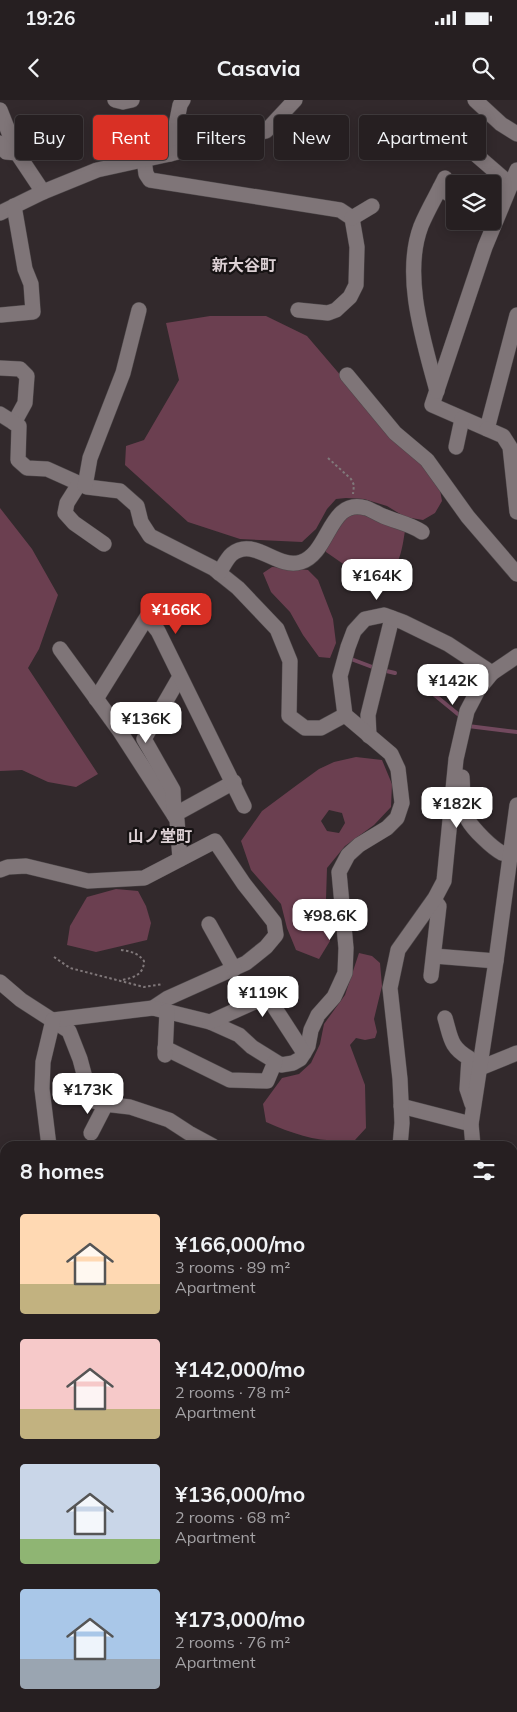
<!DOCTYPE html>
<meta charset="utf-8">
<style>
body{margin:0;font-family:Mulish,"Noto Sans JP",sans-serif;background:#2e272a;color:#f1f3f6;height:100vh;display:flex;flex-direction:column;font-size:19px;white-space:nowrap}
*{box-sizing:border-box;margin:0}
p{font-size:16px;color:#a4a2a5}
.icon{flex:none;width:28px;height:28px;fill:none;stroke:currentColor;stroke-width:2;stroke-linecap:round;stroke-linejoin:round}
.map{position:relative;flex:1;overflow:hidden}
.details{position:absolute;left:0px;top:1041px;width:518px;height:571px;display:flex;flex-direction:column;background:#261f21;border-radius:15px 15px 0 0;box-shadow:0 2px 12px #0003,0 0 0 1px #423d3f}
.details>*{flex:none}
.banner{position:absolute;left:15px;top:15px;width:488px;height:45px;display:flex;gap:10px}
.fabs{position:absolute;left:446px;top:75px;display:grid;gap:10px}
.fabs a{display:grid;place-items:center;width:55px;height:55px;border-radius:5px;background:#261f21;box-shadow:0 2px 12px #0003,0 0 0 1px #423d3f;font-size:25px}
.price{position:absolute;translate:-50% -42px;padding:0 11px;border-radius:10px;background:#fff;color:#222;font-size:16px;line-height:32px;filter:drop-shadow(0 1px 2px #0008)}
.price::after{content:'';position:absolute;left:50%;top:30px;width:15px;height:11px;margin-left:-8px;background:inherit;clip-path:polygon(0 0,100% 0,50% 100%)}
.price.on{background:#d93025;color:#fff}
ul{padding:0;list-style:none}
li{display:flex;align-items:center;gap:15px;height:125px;padding:0 20px}
li span{display:grid;place-items:center;flex:none;width:140px;height:100px;border-radius:5px;color:#555}
li>.icon{margin-inline-start:auto}
span .icon{width:60px;height:60px;fill:#fffc;stroke-width:1}
li b{font-size:21px}
h2{display:flex;justify-content:space-between;align-items:center;height:60px;padding:0 20px;font-size:21px}
.tag{padding:0 18px;border-radius:5px;background:#261f21;box-shadow:0 2px 12px #0003,0 0 0 1px #423d3f;font-size:18px;line-height:45px}
.tag.on{background:#d93025;color:#fff}
.status{display:flex;justify-content:space-between;align-items:center;height:35px;padding:0 25px;background:#261f21;direction:ltr}
.status svg{height:14px;fill:currentColor}
header{display:flex;justify-content:space-between;align-items:center;height:65px;padding:0 20px;background:#261f21;font-size:22px;font-weight:700}
.map>svg:first-child{display:block}
</style>
<div class="status"><b>19:26</b><svg viewBox="0 0 49 12"><path d="M0 12V9h3v3zM5 12V6h3v6zM10 12V3h3v9zM15 12V0h3v12zM26 1h20v11H26zM47 4h2v5h-2z"/></svg></div>
<header><svg class="icon" aria-label="back" viewBox="0 0 24 24"><path d="M15 5l-7 7 7 7"/></svg>Casavia<svg class="icon" aria-label="search" viewBox="0 0 24 24"><circle cx="10" cy="10" r="6"/><path d="M15 15l6 6"/></svg></header>
<div class="map">
<svg width="517" height="1612" viewBox="0 0 517 1612">
<rect width="100%" height="100%" fill="#32292c"/>
<g fill="#6b3f50" fill-rule="evenodd">
<path d="M210,216h56l41,20 88,103 29,25 16,26 2,11 -7,12 -12,7 -18,-3 -18,-11 -23,-7 -18,-1 -10,1 -9,10 -11,20 -14,13 -62,-3 -52,-17 -63,-57 1,-19 18,-6 35,-60 -13,-57z"/>
<path d="M0,408l32,41 26,46 -19,54 -11,19 70,106 -22,13 -28,-5 -26,-12 -22,1z"/>
<path d="M358,413l47,18c-4,24 -5,37 -27,50l-29,-13 -23,-16 -1,-9 22,-27z"/>
<path d="M272,467l19,1 17,2 10,10 15,39 3,24 -6,15 -11,-1 -16,-22 -13,-23 -19,-20 -8,-19z"/>
<path d="M356,657l26,3 10,24 -1,23 -17,18 -29,21 -18,22 -1,31 4,42 -11,18 -23,-9 -9,-22 -6,-24 -30,-34 -10,-29 21,-30 35,-26 22,-16 15,-7zM329,710l13,3 3,10 -6,10 -12,-2 -6,-10z"/>
<path d="M116,789l22,2 8,15 5,17 -4,17 -51,12 -29,-7 3,-19 17,-29z"/>
<path d="M359,853l13,3 8,7 2,23 -8,33 3,13 -2,6 -10,2 -9,-2 -6,7 15,40 1,43 -11,12c-35,3 -57,-4 -89,-18l-3,-18 19,-26 17,-4 12,-11 9,-19 4,-20 21,-29z"/>
<path d="M106,1608h102l-2,4h-91z"/>
</g>
<g fill="none" stroke-linecap="round" stroke-linejoin="round">
<g stroke="#72495e" stroke-width="4">
<path d="M351,559l24,9"/>
<path d="M382,570l13,3"/>
<path d="M431,592l28,23"/>
<path d="M468,626l49,6"/>
</g>
<g stroke="#4e484a" stroke-width="16">
<g id="minor">
<path d="M115,0l8,2 9,-2"/>
<path d="M475,0l26,24 16,10"/>
<path d="M0,10l17,43 26,39"/>
<path d="M0,43l6,9 11,1"/>
<path d="M467,47l44,38"/>
<path d="M170,54l10,-49 3,-5"/>
<path d="M144,60l2,14 4,6 190,30 12,8 5,29 -1,38 -6,12 -14,13 -8,3 -30,-3"/>
<path d="M517,70l-32,77 -53,158 55,24 30,-114"/>
<path d="M440,88l15,10"/>
<path d="M0,113l43,-21 54,-22 73,-16 96,-23 29,-31"/>
<path d="M352,118l20,-12"/>
<path d="M1,215l32,-3 -2,-28 -6,-15 -11,-63"/>
<path d="M0,268l20,1 7,7 -2,27 -11,20"/>
<path d="M347,275l48,58 32,27 41,57 49,57"/>
<path d="M437,291c-13,-49 -35,-115 -16,-165 7,-17 17,-33 24,-48"/>
<path d="M0,314l19,12 -1,34 9,8 20,1 40,18 33,4 17,15 4,16 9,14 63,32 25,20 39,41 13,32 -1,55 16,12h16l24,-13"/>
<path d="M487,329l16,7 7,11 7,65"/>
<path d="M456,347l6,-28"/>
<path d="M79,384l-12,19 -2,10 9,10 30,21"/>
<path d="M85,386l5,-28 33,-85 16,-63"/>
<path d="M219,473c4,-6 8,-15 13,-19 22,-18 45,16 69,8 29,-9 28,-65 65,-54 6,2 12,6 17,8 14,6 27,8 39,16"/>
<path d="M60,549l59,81 55,85 3,5 3,39"/>
<path d="M178,580l-34,59 29,51 1,25 60,-33"/>
<path d="M96,599l51,-82 11,14 86,175"/>
<path d="M369,636l-1,-21 24,-97"/>
<path d="M462,677c1,14 0,30 6,43 5,9 24,28 34,33 5,2 10,2 15,1"/>
<path d="M0,770l8,-3 18,-1 62,15 56,-3 71,-37 29,43 30,38 2,13 -10,12 -20,16 -78,35 -15,10"/>
<path d="M209,824l25,45"/>
<path d="M434,856l62,5"/>
<path d="M431,876l8,-70 -5,-6"/>
<path d="M0,882l21,18 48,31 11,28 11,41 13,4 26,3 39,13 20,13 24,13"/>
<path d="M445,918c6,20 5,29 24,40l-2,31 5,15"/>
<path d="M53,920l100,-12 57,14 29,13 13,12 29,18 12,-2 7,-4 4,-6 4,-7 3,-16 7,-15 16,-18 11,-24 1,-25 -7,-76 9,-17 11,-10 28,-17 10,-10 5,-15 -4,-34 -7,-15 -46,-39 -5,-39 8,-29 6,-16 11,-12 19,-4 19,7 45,22 44,29"/>
<path d="M210,922l51,-23h8l35,54"/>
<path d="M165,948l65,32 37,1 8,-19"/>
<path d="M165,955l2,-44"/>
<path d="M480,968l37,-15"/>
<path d="M401,1006l70,18"/>
<path d="M91,1033l15,-29"/>
<path d="M49,1046l-7,-57 1,-27 10,-42"/>
<path d="M400,1046l2,-23 -2,-44 -10,-91 8,-38 37,-52 9,-17 12,-122 11,-48 11,-21 14,-17 25,-17"/>
<path d="M473,1046l-2,-22 25,-163 21,-156"/>
<path d="M0,1131l5,15"/>
<path d="M0,1263l5,2"/>
<path d="M512,1270h5"/>
<path d="M0,1398l5,-1"/>
<path d="M512,1408h5"/>
<path d="M512,1517l5,-16"/>
<path d="M512,1536l5,-1"/>
<path d="M0,1542l5,2"/>
<path d="M0,1595l5,-3"/>
<path d="M428,1608l3,4"/>
<path d="M215,1612l2,-4"/>
<path d="M331,1612l3,-4"/>
<path d="M485,1612l1,-4"/>
</g>
</g>
<g stroke="#80787a" stroke-width="2" stroke-dasharray="2.5 2.5" stroke-linecap="butt">
<path d="M328,358l23,21 3,6 -1,9"/>
<path d="M121,850c9,1 17,3 23,11 0,13 -10,17 -22,19"/>
<path d="M54,857l16,11 74,19 19,-3"/>
</g>
<use href="#minor" stroke="#7f7578" stroke-width="15"/>
</g>
<g text-anchor="middle" dominant-baseline="central" stroke-width="4.5" stroke-linejoin="round" paint-order="stroke">
<g font-size="16" font-weight="bold" fill="#dcd0d4" stroke="#171314">
<text x="244" y="165">新大谷町</text>
<text x="160" y="736">山ノ堂町</text>
</g>
</g>
</svg>
<div class="fabs">
<a><svg class="icon" aria-label="layers" viewBox="0 0 24 24"><path d="M12 4l9 5-9 5-9-5zM3 14l9 5 9-5"/></svg></a>
</div>
<b class="price" style="left:377px;top:501px">¥164K</b>
<b class="price on" style="left:176px;top:535px">¥166K</b>
<b class="price" style="left:453px;top:606px">¥142K</b>
<b class="price" style="left:146px;top:644px">¥136K</b>
<b class="price" style="left:457px;top:729px">¥182K</b>
<b class="price" style="left:330px;top:841px">¥98.6K</b>
<b class="price" style="left:263px;top:918px">¥119K</b>
<b class="price" style="left:88px;top:1015px">¥173K</b>
<div class="banner">
<a class="tag">Buy</a>
<a class="tag on">Rent</a>
<a class="tag">Filters</a>
<a class="tag">New</a>
<a class="tag">Apartment</a>
</div>
<section class="details">
<h2>8 homes<svg class="icon" aria-label="filters" viewBox="0 0 24 24"><path d="M4 7h16M4 17h16"/><circle cx="9" cy="7" r="2"/><circle cx="15" cy="17" r="2"/></svg></h2>
<ul>
<li><span style="background:linear-gradient(#ffd9b3 70%,#c2b280 0)"><svg class="icon" aria-label="home" viewBox="0 0 24 24"><path d="M3 11l9-7 9 7M6 9v11h12V9"/></svg></span><div><b>¥166,000/mo</b><p>3 rooms · 89 m²</p><p>Apartment</p></div></li>
<li><span style="background:linear-gradient(#f6c9c9 70%,#c2b280 0)"><svg class="icon" aria-label="home" viewBox="0 0 24 24"><path d="M3 11l9-7 9 7M6 9v11h12V9"/></svg></span><div><b>¥142,000/mo</b><p>2 rooms · 78 m²</p><p>Apartment</p></div></li>
<li><span style="background:linear-gradient(#c9d6e8 75%,#8fb573 0)"><svg class="icon" aria-label="home" viewBox="0 0 24 24"><path d="M3 11l9-7 9 7M6 9v11h12V9"/></svg></span><div><b>¥136,000/mo</b><p>2 rooms · 68 m²</p><p>Apartment</p></div></li>
<li><span style="background:linear-gradient(#a9c7e8 70%,#9aa5b1 0)"><svg class="icon" aria-label="home" viewBox="0 0 24 24"><path d="M3 11l9-7 9 7M6 9v11h12V9"/></svg></span><div><b>¥173,000/mo</b><p>2 rooms · 76 m²</p><p>Apartment</p></div></li>
</ul>
</section>
</div>
